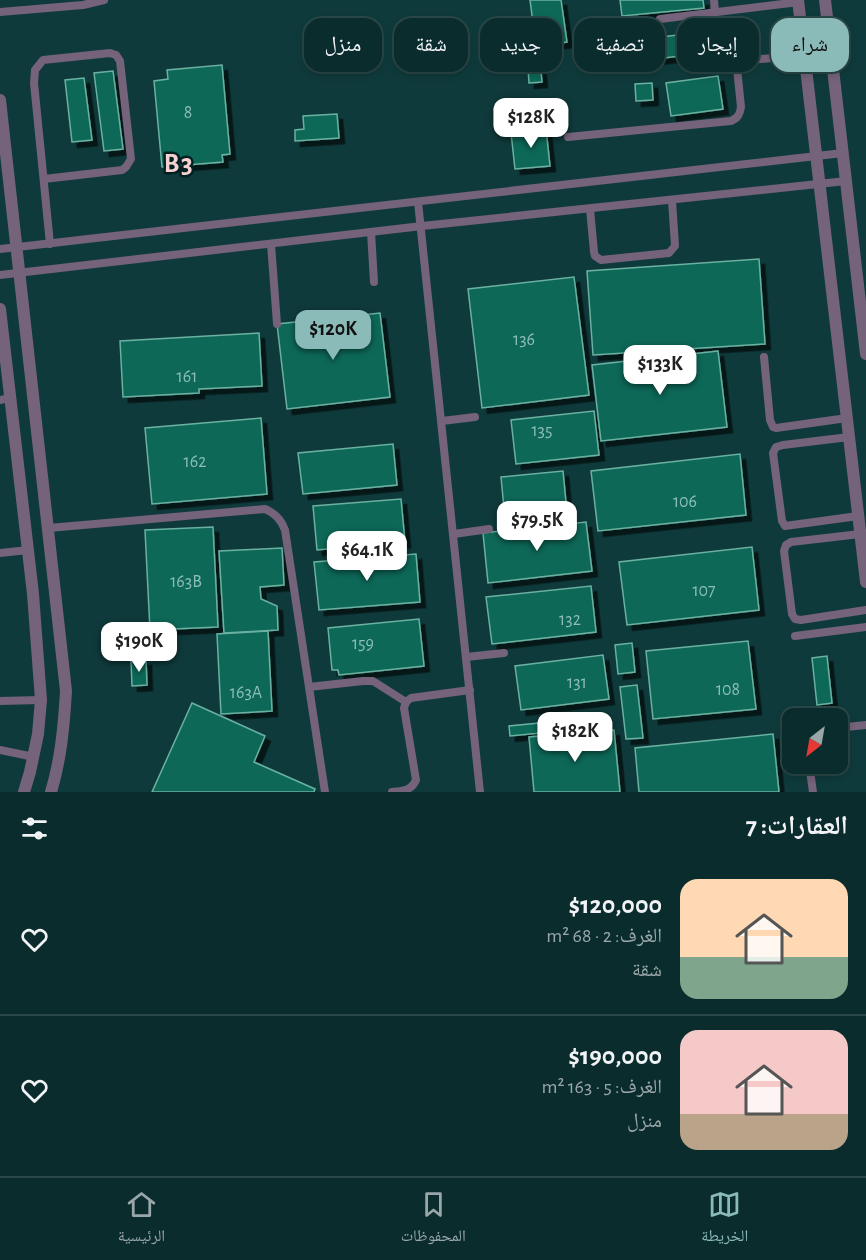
<!DOCTYPE html>
<html lang="ar">
<meta charset="utf-8">
<style>
body{margin:0;font-family:"Alegreya Sans","Noto Naskh Arabic",sans-serif;background:#143434;color:#f1f3f6;direction:rtl;height:100vh;display:flex;flex-direction:column;font-size:22px;white-space:nowrap}
*{box-sizing:border-box;margin:0}
p{font-size:20px;color:#9aa7a9}
.icon{flex:none;width:33px;height:33px;fill:none;stroke:currentColor;stroke-width:2;stroke-linecap:round;stroke-linejoin:round}
.map{position:relative;height:792px;overflow:hidden;direction:ltr}
.panel{display:flex;flex-direction:column;background:#0b2c2c;flex:1}
.panel>*{flex:none}
.banner{position:absolute;left:18px;top:18px;width:831px;height:54px;direction:rtl;display:flex;gap:12px}
.needle{width:39px;rotate:211deg}
.buttons{position:absolute;left:782px;top:708px;display:grid;gap:12px}
.buttons a{display:grid;place-items:center;width:66px;height:66px;border-radius:12px;background:#0b2c2c;box-shadow:0 3px 9px #0003,0 0 0 2px #2b4848;font-size:30px}
.price{position:absolute;translate:-50% -51px;padding:0 14px;border-radius:12px;background:#fff;color:#222;font-size:20px;line-height:39px;filter:drop-shadow(0 2px 3px #0008)}
.price::after{content:'';position:absolute;left:50%;top:36px;width:18px;height:14px;margin-left:-9px;background:inherit;clip-path:polygon(0 0,100% 0,50% 100%)}
.price.current{background:#8bbbb9;color:#111}
ul{padding:0;list-style:none}
li{display:flex;align-items:center;gap:18px;height:150px;padding:0 18px}
li+li{border-top:2px solid #2b4848}
li span{display:grid;place-items:center;flex:none;width:168px;height:120px;border-radius:18px;color:#555}
li>.icon{margin-inline-start:auto}
span .icon{width:72px;height:72px;fill:#fffc;stroke-width:1}
li b{font-size:26px}
h2{display:flex;justify-content:space-between;align-items:center;height:72px;padding:0 18px;font-size:26px}
.tag{padding:0 21px;border-radius:18px;background:#0b2c2c;box-shadow:0 3px 9px #0003,0 0 0 2px #2b4848;font-size:21px;line-height:54px}
.tag.current{background:#8bbbb9;color:#111}
.menu{display:flex;justify-content:space-around;align-items:center;height:84px;border-top:2px solid #2b4848;background:#0b2c2c;font-size:16px;color:#9aa7a9}
.menu a{display:grid;justify-items:center;gap:3px}
.menu .current{color:#8bbbb9}
.map>svg:first-child{display:block}
</style>
<div class="map">
<svg width="866" height="792" viewBox="0 0 866 792">
<defs>
<filter id="shadow"><feDropShadow dx="5.5" dy="5.5" stdDeviation="0" flood-color="#0009"/></filter>
</defs>
<rect width="100%" height="100%" fill="#0f3a3b"/>
<g fill="#0f6758" stroke="#6ab1a1" stroke-width="1.5" filter="url(#shadow)">
<path d="M530,0h31l6,42 -31,4z"/>
<path d="M620,0h83l1,8 -82,8z"/>
<path d="M727,29l2,21 -98,12 -3,-21z"/>
<path d="M539,51l3,31 -13,1 -2,-31z"/>
<path d="M222,65l8,89 -8,1 1,7 -61,5 -8,-86 14,-2 -1,-9z"/>
<path d="M113,71l10,78 -19,2 -10,-78z"/>
<path d="M718,76l5,33 -52,7 -5,-33z"/>
<path d="M84,78l8,62 -20,2 -7,-62z"/>
<path d="M652,83l1,17 -17,1 -1,-17z"/>
<path d="M337,114l2,24 -44,3v-11l9,-1 -1,-13z"/>
<path d="M546,129l4,37 -35,3 -4,-36z"/>
<path d="M759,259l6,85 -172,11 -6,-84z"/>
<path d="M574,277l15,118 -107,13 -14,-119z"/>
<path d="M380,313l10,84 -103,12 -10,-85z"/>
<path d="M259,333l3,53 -63,3v4l-76,4 -3,-56z"/>
<path d="M718,351l9,76 -126,14 -9,-76z"/>
<path d="M594,411l5,44 -83,9 -5,-44z"/>
<path d="M261,418l6,76 -115,10 -7,-76z"/>
<path d="M393,444l4,41 -94,9 -5,-41z"/>
<path d="M740,454l6,61 -148,16 -7,-60z"/>
<path d="M563,471l4,42 -62,6 -4,-42z"/>
<path d="M401,499l4,43 -88,8 -4,-44z"/>
<path d="M586,522l6,49 -104,12 -5,-50z"/>
<path d="M213,527l5,100 -68,3 -5,-100z"/>
<path d="M752,547l7,63 -132,15 -8,-63z"/>
<path d="M282,548l2,37 -24,2 1,12 16,7 1,24 -54,3 -5,-82z"/>
<path d="M416,554l4,48 -101,8 -5,-48z"/>
<path d="M591,586l5,46 -104,12 -6,-47z"/>
<path d="M419,619l5,47 -85,9 -1,-5h-6l-4,-42z"/>
<path d="M268,631l4,80 -51,3 -4,-80z"/>
<path d="M748,641l8,68 -103,10 -7,-68z"/>
<path d="M632,643l3,29 -17,2 -3,-29z"/>
<path d="M603,655l6,44 -88,11 -6,-44z"/>
<path d="M827,656l5,47 -15,2 -5,-47z"/>
<path d="M146,660l1,25 -15,1 -1,-25z"/>
<path d="M637,685l6,53 -17,1 -6,-52z"/>
<path d="M192,703l73,33 -11,26 61,27 -1,3h-162z"/>
<path d="M590,718l1,10 -81,8 -1,-10z"/>
<path d="M614,730l6,62h-86l-5,-55z"/>
<path d="M773,734l6,58h-140l-4,-44z"/>
</g>
<g fill="none" stroke-linecap="round" stroke-linejoin="round">
<g stroke="#75627b" stroke-width="8">
<path d="M714,0l1,12"/>
<path d="M0,12l83,-7 21,-5"/>
<path d="M660,19l139,-17"/>
<path d="M568,137l163,-16c7,-3 9,-7 10,-14l-4,-39 4,-7 64,-6"/>
<path d="M44,179l78,-9 4,-3 5,-8 -11,-98 -4,-6 -6,-2 -67,7 -8,10 -1,13 16,161"/>
<path d="M418,202l62,590"/>
<path d="M590,209l4,43 1,4 6,4 68,-7 6,-7 -3,-46"/>
<path d="M371,232l3,50"/>
<path d="M271,244l6,80"/>
<path d="M0,249l843,-96"/>
<path d="M0,275l422,-49 424,-45"/>
<path d="M764,357l6,63 3,7 3,1 71,-10"/>
<path d="M0,400l10,-2"/>
<path d="M442,421l33,-4"/>
<path d="M849,437l-66,8 -7,2 -3,6 9,68 3,5 73,-10"/>
<path d="M49,528l216,-19c10,4 16,10 20,21l40,262"/>
<path d="M454,534l35,-5"/>
<path d="M860,534l-69,8 -5,3 -2,6 8,63 3,5 6,1 65,-10"/>
<path d="M0,553l28,-3"/>
<path d="M795,636l71,-9"/>
<path d="M466,657l38,-4"/>
<path d="M309,687l54,-6h10l33,21"/>
<path d="M0,701l41,-1"/>
<path d="M837,728l29,-3"/>
<path d="M0,750l34,7"/>
<path d="M809,764l4,28"/>
<path d="M392,792c11,-1 19,-1 24,-12l-12,-72 2,-6 5,-4 59,-8"/>
</g>
<g stroke="#75627b" stroke-width="12">
<path d="M798,0l68,582"/>
<path d="M825,0l41,354"/>
<path d="M0,100l66,591c-2,34 -5,68 -15,101"/>
<path d="M0,309l33,285 8,106 -3,34 -8,38 -6,20"/>
</g>
</g>
<g text-anchor="middle" dominant-baseline="central" stroke-width="5" stroke-linejoin="round" paint-order="stroke">
<g font-size="18" fill="#8cbdba">
<text x="188" y="113">8</text>
<text x="524" y="340">136</text>
<text x="187" y="377">161</text>
<text x="542" y="431">135</text>
<text x="195" y="462">162</text>
<text x="685" y="502">106</text>
<text x="186" y="582">163B</text>
<text x="704" y="591">107</text>
<text x="570" y="620">132</text>
<text x="363" y="644">159</text>
<text x="577" y="683">131</text>
<text x="728" y="690">108</text>
<text x="246" y="693">163A</text>
</g>
<g font-size="27" font-weight="bold" letter-spacing="1.5" fill="#f5d1d1" stroke="#002021">
<text x="179" y="163">B3</text>
</g>
</g>
</svg>
<div class="buttons">
<a><svg class="needle" viewBox="-14 -14 28 28"><path d="M0-13l5 13h-10z" fill="#e53935"/><path d="M0 13l5-13h-10z" fill="#9aa7a9"/></svg></a>
</div>
<b class="price" style="left:531px;top:149px">$128K</b>
<b class="price current" style="left:333px;top:361px">$120K</b>
<b class="price" style="left:660px;top:396px">$133K</b>
<b class="price" style="left:537px;top:552px">$79.5K</b>
<b class="price" style="left:367px;top:582px">$64.1K</b>
<b class="price" style="left:139px;top:673px">$190K</b>
<b class="price" style="left:575px;top:763px">$182K</b>
<div class="banner">
<a class="tag current">شراء</a>
<a class="tag">إيجار</a>
<a class="tag">تصفية</a>
<a class="tag">جديد</a>
<a class="tag">شقة</a>
<a class="tag">منزل</a>
</div>
</div>
<section class="panel">
<h2>العقارات: 7<svg class="icon" aria-label="filters" viewBox="0 0 24 24"><path d="M4 7h16M4 17h16"/><circle cx="9" cy="7" r="2"/><circle cx="15" cy="17" r="2"/></svg></h2>
<ul>
<li><span style="background:linear-gradient(#ffd9b3 65%,#7fa58c 0)"><svg class="icon" aria-label="home" viewBox="0 0 24 24"><path d="M3 11l9-7 9 7M6 9v11h12V9"/></svg></span><div><b>$120,000</b><p>الغرف: 2 · 68 m²</p><p>شقة</p></div><svg class="icon" aria-label="heart" viewBox="0 0 24 24"><path d="M12 20l-8-8c-3-5 5-10 8-4 3-6 11-1 8 4z"/></svg></li>
<li><span style="background:linear-gradient(#f6c9c9 70%,#b9a48a 0)"><svg class="icon" aria-label="home" viewBox="0 0 24 24"><path d="M3 11l9-7 9 7M6 9v11h12V9"/></svg></span><div><b>$190,000</b><p>الغرف: 5 · 163 m²</p><p>منزل</p></div><svg class="icon" aria-label="heart" viewBox="0 0 24 24"><path d="M12 20l-8-8c-3-5 5-10 8-4 3-6 11-1 8 4z"/></svg></li>
</ul>
</section>
<nav class="menu">
<a class="current"><svg class="icon" aria-label="map" viewBox="0 0 24 24"><path d="M3 6l6-2 6 2 6-2v14l-6 2-6-2-6 2zM9 4v14M15 6v14"/></svg>الخريطة</a>
<a><svg class="icon" aria-label="saved" viewBox="0 0 24 24"><path d="M7 4h10v16l-5-4-5 4z"/></svg>المحفوظات</a>
<a><svg class="icon" aria-label="home" viewBox="0 0 24 24"><path d="M3 11l9-7 9 7M6 9v11h12V9"/></svg>الرئيسية</a>
</nav>
